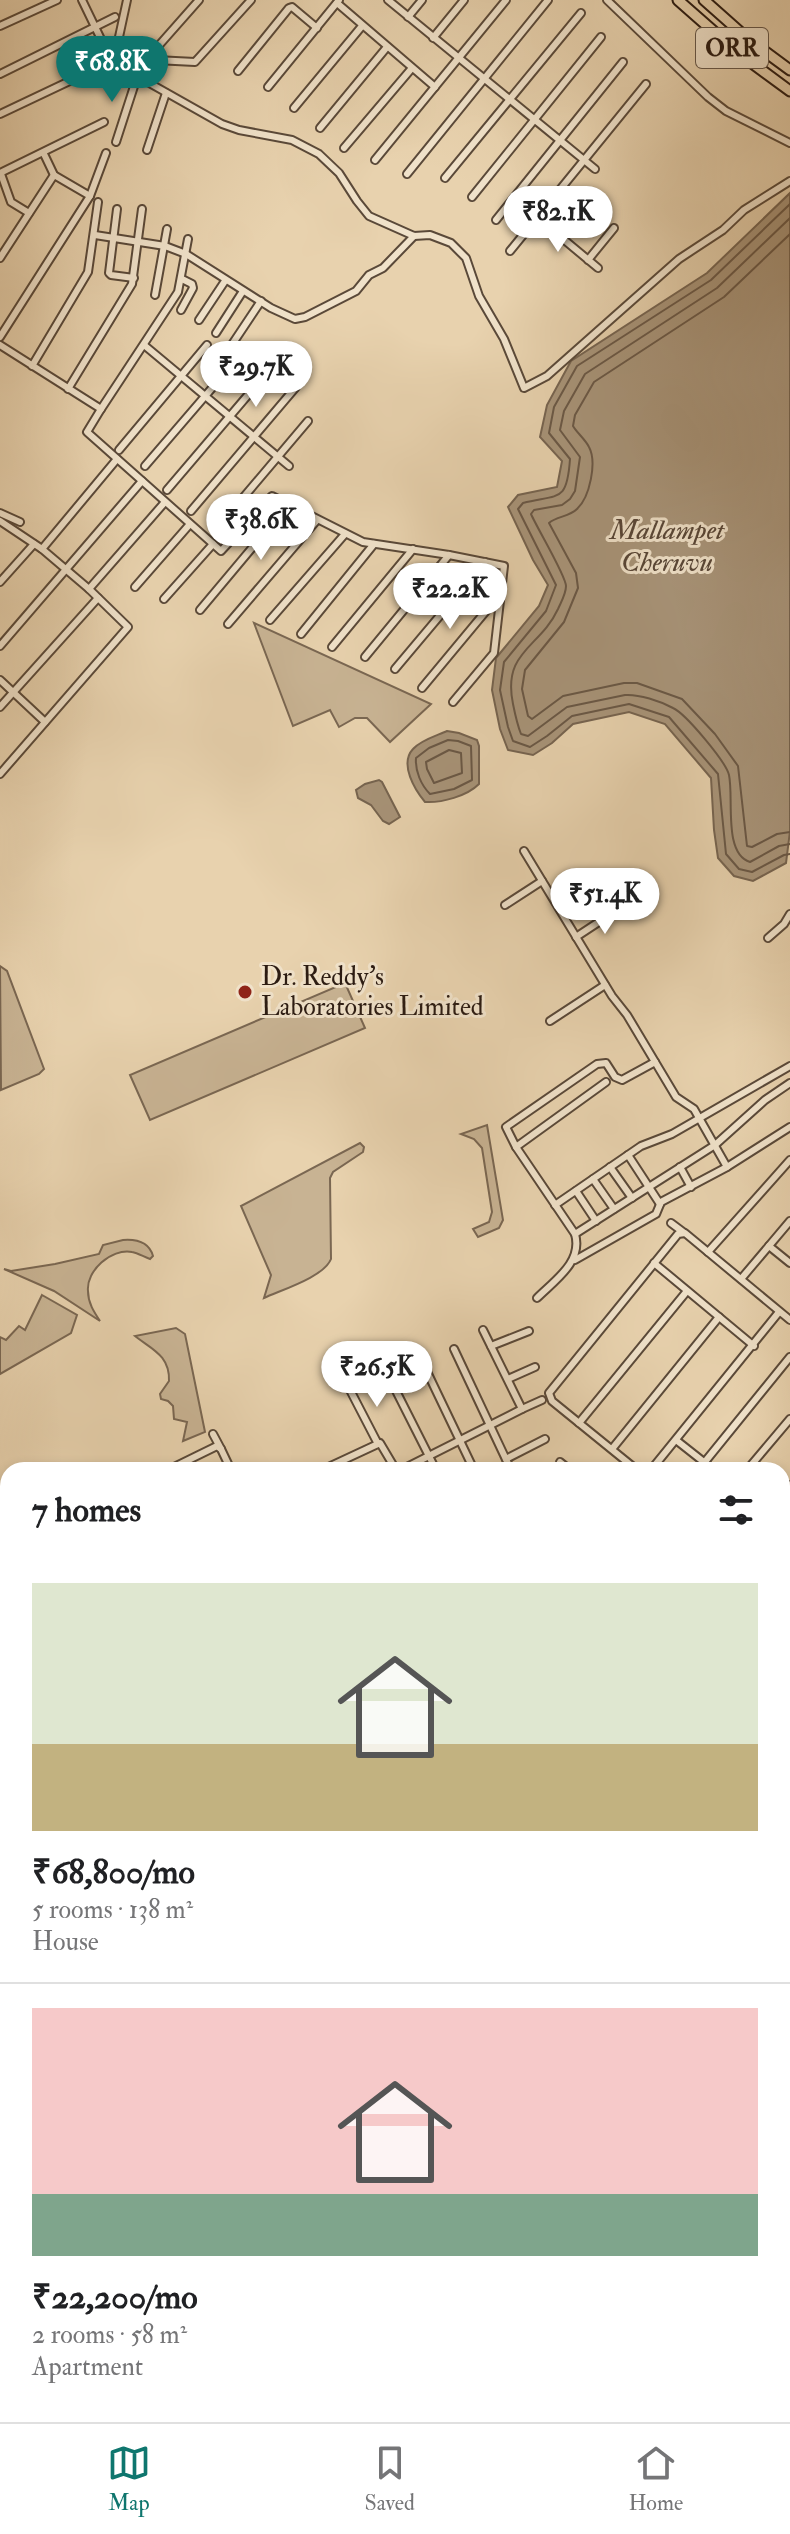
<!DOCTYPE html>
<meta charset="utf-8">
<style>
body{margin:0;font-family:"IM FELL Double Pica",serif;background:#f2f2f2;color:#202124;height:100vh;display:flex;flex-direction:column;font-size:30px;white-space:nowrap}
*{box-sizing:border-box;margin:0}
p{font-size:26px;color:#757577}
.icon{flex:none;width:44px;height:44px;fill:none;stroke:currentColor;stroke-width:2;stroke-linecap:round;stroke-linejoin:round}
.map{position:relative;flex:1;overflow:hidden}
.sheet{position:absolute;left:0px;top:1462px;width:790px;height:960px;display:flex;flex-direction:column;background:#fff;border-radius:24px 24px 0 0;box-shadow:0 4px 12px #0003}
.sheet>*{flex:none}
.price{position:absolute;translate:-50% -68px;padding:0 18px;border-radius:28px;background:#fff;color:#222;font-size:26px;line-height:52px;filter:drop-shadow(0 2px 4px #0008)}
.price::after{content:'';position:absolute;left:50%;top:48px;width:24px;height:18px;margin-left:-12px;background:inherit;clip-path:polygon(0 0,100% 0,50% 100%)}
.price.current{background:#0f766e;color:#fff}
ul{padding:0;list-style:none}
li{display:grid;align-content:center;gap:16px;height:424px;padding:0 32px}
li+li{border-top:2px solid #e0e0e0}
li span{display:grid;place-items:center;height:248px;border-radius:0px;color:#555}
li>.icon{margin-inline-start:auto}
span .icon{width:144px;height:144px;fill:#fffc;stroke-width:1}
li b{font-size:34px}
h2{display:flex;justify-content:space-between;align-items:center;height:96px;padding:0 32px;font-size:34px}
.tabs{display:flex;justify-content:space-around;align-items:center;height:112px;border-top:2px solid #e0e0e0;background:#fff;font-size:22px;color:#757577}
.tabs a{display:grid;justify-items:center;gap:4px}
.tabs .current{color:#0f766e}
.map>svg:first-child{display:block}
</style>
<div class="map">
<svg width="790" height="2422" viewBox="0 0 790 2422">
<rect width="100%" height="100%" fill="#e8d2ae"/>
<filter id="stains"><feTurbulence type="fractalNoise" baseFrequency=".0025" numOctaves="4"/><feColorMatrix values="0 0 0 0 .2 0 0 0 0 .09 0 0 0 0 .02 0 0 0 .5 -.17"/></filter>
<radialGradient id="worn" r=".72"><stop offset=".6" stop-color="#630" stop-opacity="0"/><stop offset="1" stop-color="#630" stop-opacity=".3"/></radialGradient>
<g fill="#c8b393" stroke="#7a6752" stroke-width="2">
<path d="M254,623l177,81 -41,38 -23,-24h-12l-16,9 -9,-17 -37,16z"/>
<path d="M0,966l7,5 37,98 -5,5 -38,16z"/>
<path d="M345,983l20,45 -215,92 -20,-45z"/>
<path d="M487,1125l16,95 -4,8 -21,9 -5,-8 16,-7 3,-10 -10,-64 -8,-9 -13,-5z"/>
<path d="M360,1143l4,4 -1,5 -30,20 -3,6 1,81c-7,18 -50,31 -67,39l7,-23 -30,-69z"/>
<path d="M123,1240c13,-1 26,2 30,16l-3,3c-6,-2 -12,-6 -18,-7 -21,-4 -46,19 -44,39 0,12 6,21 12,30l-46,-30 -50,-22 7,2 44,-7 44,-10 4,-9z"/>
<path d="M42,1295l35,20 -6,18 -71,41v-37l6,3 13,-14 6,4z"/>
<path d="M176,1328l9,6 20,98 -22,9 4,-19 -13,-3 -1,-13 -5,-5 -7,-2 -1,-5 9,-13c1,-26 -18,-32 -34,-45z"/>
<path d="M131,2414h81l6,8h-98z"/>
</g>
<g fill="#a89479" stroke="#766450" stroke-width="2">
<path d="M790,193v638l-4,32 -33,18 -19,-5 -16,-18 -4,-28 -3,-52 -46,-54 -36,-12 -56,12 -21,19 -19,12 -25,-5 -8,-21 -8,-39 4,-32 43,-52 9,-21 -15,-25 -25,-53 10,-12 39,-8 5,-26 -22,-24 7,-32 24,-44 136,-88z"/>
<path d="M447,731l12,2 18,7 2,6v38c-12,12 -37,19 -54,18 -10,-12 -26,-38 -12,-53 8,-9 23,-13 34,-18z"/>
<path d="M379,780l3,2 18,35 -11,7 -6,-3 -12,-16 -13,-7 -2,-8 9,-6z"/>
<path d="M8,1985v217l-8,1v-211z"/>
</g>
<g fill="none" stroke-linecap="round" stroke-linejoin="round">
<g stroke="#6a5846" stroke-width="2">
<path d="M790,204l-79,76 -134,86 -23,41 -5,26 21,26c-3,44 -11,35 -47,44l-5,6 38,76 -10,26 -42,51 -4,28 8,37 5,14 17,6 17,-11 25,-20 57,-12 40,13 49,57 8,80 13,15 13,3 32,-17 6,-1"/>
<path d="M790,218l-73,70 -132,86 -21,37 -4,19 20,27 -5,34 -5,8 -8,6 -28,5 -3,4c6,14 35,62 35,72 0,8 -5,16 -8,23 -18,39 -56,42 -45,95 2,10 4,20 8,30l7,2 39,-29 58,-12c14,-1 35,6 48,13 13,6 53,54 56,67 5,23 -6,79 21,87l29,-16 11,-2"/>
<path d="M790,234l-66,63 -130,85 -19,33 -2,11c4,7 12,13 16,21 8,15 1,50 -12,62 -8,8 -20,7 -28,14l27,50 2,15 -14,34 -39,48 -3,19 6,27 4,3 31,-23 61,-13h13l45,16 33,35 23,32 9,80 5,1 25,-13 13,-2"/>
<path d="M448,740l10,1 13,5 1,34 -18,9 -24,5c-9,-9 -15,-23 -14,-36l13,-10z"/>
<path d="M449,750l12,3 1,20 -28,10 -7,-14 -1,-7z"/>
</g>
<g stroke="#5a4939" stroke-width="10">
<g id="minor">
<path d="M82,0l30,62 110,62 17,6 53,10 27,14 20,19 18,28 12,15 45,20 16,-1 21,8 15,15 13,38 25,43 20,49 23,-12 132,-117 44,-29 21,-20 46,-29"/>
<path d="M388,0l207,169"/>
<path d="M607,0l101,97 18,14 64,32"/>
<path d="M337,3l98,84"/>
<path d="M408,17l14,-17"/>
<path d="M0,26l57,-26"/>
<path d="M433,38l31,-38"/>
<path d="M116,58l79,4 56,-62"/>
<path d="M146,60l53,-60"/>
<path d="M238,71l51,-63 3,-1 25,21"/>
<path d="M0,74l115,-57"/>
<path d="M268,87l71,-87"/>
<path d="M294,108l68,-82"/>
<path d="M0,114l114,-54 13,-60"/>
<path d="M320,128l67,-81"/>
<path d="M116,142l21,-65"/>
<path d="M344,148l68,-80"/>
<path d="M147,150l19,-57"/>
<path d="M44,154l10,21 36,21"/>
<path d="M375,160l131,-160"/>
<path d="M0,173l104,-51"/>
<path d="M1,174l10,28 18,11"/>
<path d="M407,174l141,-174"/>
<path d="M445,178l136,-165"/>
<path d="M472,197l129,-160"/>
<path d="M117,209l-8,64 2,2 23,3"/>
<path d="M538,218l60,50"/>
<path d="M496,220l127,-158"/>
<path d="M95,235l70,11 21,8 85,54 24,11 10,-2 51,-26 13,-16 14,-7 31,-32"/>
<path d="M563,239l26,-31"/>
<path d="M510,251l136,-167"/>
<path d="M0,258l54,-83"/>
<path d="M588,260l26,-32"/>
<path d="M155,295l12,-66"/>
<path d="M181,310l12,-22 -1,-4 -10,-5"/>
<path d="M199,320l26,-39"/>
<path d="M216,333l27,-42"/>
<path d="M0,337l90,-141 16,-43"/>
<path d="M233,343l28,-42"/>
<path d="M0,345l101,64 77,-117 10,-53"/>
<path d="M144,345l145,121"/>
<path d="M32,366l56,-94 10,-70"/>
<path d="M68,389l64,-105 10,-75"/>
<path d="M101,409l-14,23 134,119 51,-55 91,46 86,13 55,11 -10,87 -41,49"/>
<path d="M119,450l88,-105"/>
<path d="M145,466l98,-114"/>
<path d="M167,490l92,-108"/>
<path d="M191,511l105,-124"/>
<path d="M0,513l20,9"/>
<path d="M0,521l42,28 47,40"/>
<path d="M215,531l93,-110"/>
<path d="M42,549l75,-90"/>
<path d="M0,582l34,-38"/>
<path d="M135,587l55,-63"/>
<path d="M164,599l49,-55"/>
<path d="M200,610l88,-105"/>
<path d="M270,620l75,-86"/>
<path d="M228,624l89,-104"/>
<path d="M301,634l73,-90"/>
<path d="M0,646l142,-165"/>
<path d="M332,647l81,-98"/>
<path d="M365,657l84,-102"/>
<path d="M395,669l90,-107"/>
<path d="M0,680l45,42"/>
<path d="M422,688l79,-95"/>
<path d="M0,707l98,-109"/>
<path d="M0,774l128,-147 -39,-38 76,-87"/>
<path d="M524,851l88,145 15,19 49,82 18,12 33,58"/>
<path d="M505,905l37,-24"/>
<path d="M576,937l41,-27"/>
<path d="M768,938l16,-14 6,-10"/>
<path d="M550,1021l55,-36"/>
<path d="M516,1147l90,-65"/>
<path d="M628,1155l32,49"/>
<path d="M610,1167l22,31"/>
<path d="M680,1167l11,20"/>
<path d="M593,1179l21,30"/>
<path d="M576,1191l20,30"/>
<path d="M555,1205l86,-59 31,-12 118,-68"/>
<path d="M671,1223l12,9"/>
<path d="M575,1234l140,-89 50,-45 25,-17"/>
<path d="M769,1246l21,17"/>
<path d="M708,1252l82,-92"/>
<path d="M575,1260l81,-46 5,-12 66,-35 63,-40"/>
<path d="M654,1263l100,83"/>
<path d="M741,1279l49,-58"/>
<path d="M537,1298c18,-18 46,-36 38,-64l-59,-87 -10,-20 91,-63 9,-1 9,14 7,3 33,-18"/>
<path d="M491,1346l38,-15"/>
<path d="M454,1349l57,121"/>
<path d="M418,1353l56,117"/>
<path d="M385,1369l51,101"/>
<path d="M508,1379l27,-12"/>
<path d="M349,1388l29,56"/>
<path d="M522,1409l20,-9"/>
<path d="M579,1423l108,-132"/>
<path d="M213,1434l8,15"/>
<path d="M676,1440l38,30"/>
<path d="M612,1449l107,-132"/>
<path d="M506,1459l39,-20"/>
<path d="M560,1462l10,8"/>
<path d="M704,1463l86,-106"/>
<path d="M168,1470l49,-24 4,3 10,21"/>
<path d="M322,1470l58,-27 16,27"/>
<path d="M401,1470l121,-61 -39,-79"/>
<path d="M637,1470l-85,-69 -3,-8 129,-159 7,-1 105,87"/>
<path d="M651,1470l128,-158"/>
<path d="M747,1470l43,-51"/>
<path d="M782,1495l8,-10"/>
<path d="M782,1525l8,6"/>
<path d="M782,1577l8,-10"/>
<path d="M782,1588l8,7"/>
<path d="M782,1647l8,6"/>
<path d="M782,1724l8,-10"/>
<path d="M782,1925l8,-4"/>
<path d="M782,1965l8,-4"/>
<path d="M782,1995l8,16"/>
<path d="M782,2026l8,-4"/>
<path d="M782,2094l8,16"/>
<path d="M782,2145l8,-4"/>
<path d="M782,2356l8,-6"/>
<path d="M782,2409l8,-6"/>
<path d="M765,2414l7,8"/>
<path d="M347,2422l13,-8"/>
<path d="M650,2422l10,-8"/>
</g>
</g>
<g stroke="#2b1b12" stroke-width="12">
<g id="major">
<path d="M0,1595l8,8"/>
<path d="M0,1604l8,9"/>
<path d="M581,2414l6,8"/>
<path d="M589,2414l7,8"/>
</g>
</g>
<g stroke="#2b1b12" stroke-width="13">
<g id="highway">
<path d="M678,0l59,52 53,39"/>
<path d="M704,0l44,39 42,31"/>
</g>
</g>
<use href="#minor" stroke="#f0e2ca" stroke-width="6"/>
<use href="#major" stroke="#e8d2ae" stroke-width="8"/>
<use href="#highway" stroke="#e8d2ae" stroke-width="9"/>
</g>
<circle fill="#8f2418" stroke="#f0e2ca" stroke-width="3" cx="245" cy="992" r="8"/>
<g text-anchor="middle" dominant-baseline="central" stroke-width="6" stroke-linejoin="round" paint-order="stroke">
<rect fill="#f0e2ca" stroke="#665749" stroke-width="2" x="696" y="28" width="72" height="40" rx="6"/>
<g font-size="24" font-weight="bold" fill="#2b1b12">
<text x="732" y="48">ORR</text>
</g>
<g font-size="26" fill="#2b1b12" stroke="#f0e2ca" text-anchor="start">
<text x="261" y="977">Dr. Reddy's<tspan x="261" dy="30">Laboratories Limited</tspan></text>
</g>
<g font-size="28" font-style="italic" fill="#574536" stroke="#f0e2ca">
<text x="667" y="530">Mallampet<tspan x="667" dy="32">Cheruvu</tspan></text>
</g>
</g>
<rect width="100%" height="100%" filter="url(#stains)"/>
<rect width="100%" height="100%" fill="url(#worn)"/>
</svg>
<b class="price current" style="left:112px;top:104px">₹68.8K</b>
<b class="price" style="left:558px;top:254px">₹82.1K</b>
<b class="price" style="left:256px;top:409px">₹29.7K</b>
<b class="price" style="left:261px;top:562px">₹38.6K</b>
<b class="price" style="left:450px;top:631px">₹22.2K</b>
<b class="price" style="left:605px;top:936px">₹51.4K</b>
<b class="price" style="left:377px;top:1409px">₹26.5K</b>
<section class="sheet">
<h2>7 homes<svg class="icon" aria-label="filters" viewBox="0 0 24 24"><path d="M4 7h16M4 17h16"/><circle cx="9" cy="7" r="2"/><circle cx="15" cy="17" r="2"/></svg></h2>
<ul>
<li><span style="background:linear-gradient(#dfe7d0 65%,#c2b280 0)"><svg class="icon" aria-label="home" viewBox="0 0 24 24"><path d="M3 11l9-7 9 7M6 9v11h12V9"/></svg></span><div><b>₹68,800/mo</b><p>5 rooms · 138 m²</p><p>House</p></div></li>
<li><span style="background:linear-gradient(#f6c9c9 75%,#7fa58c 0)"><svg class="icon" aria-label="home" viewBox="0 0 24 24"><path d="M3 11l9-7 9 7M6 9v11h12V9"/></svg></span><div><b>₹22,200/mo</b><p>2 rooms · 58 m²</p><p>Apartment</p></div></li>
</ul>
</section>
</div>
<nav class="tabs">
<a class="current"><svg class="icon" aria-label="map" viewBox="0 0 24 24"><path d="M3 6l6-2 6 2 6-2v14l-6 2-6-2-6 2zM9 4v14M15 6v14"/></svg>Map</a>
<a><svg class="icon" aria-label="saved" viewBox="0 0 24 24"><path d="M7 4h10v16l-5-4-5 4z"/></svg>Saved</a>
<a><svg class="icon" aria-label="home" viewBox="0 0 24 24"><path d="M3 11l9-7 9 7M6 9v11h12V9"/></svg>Home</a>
</nav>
